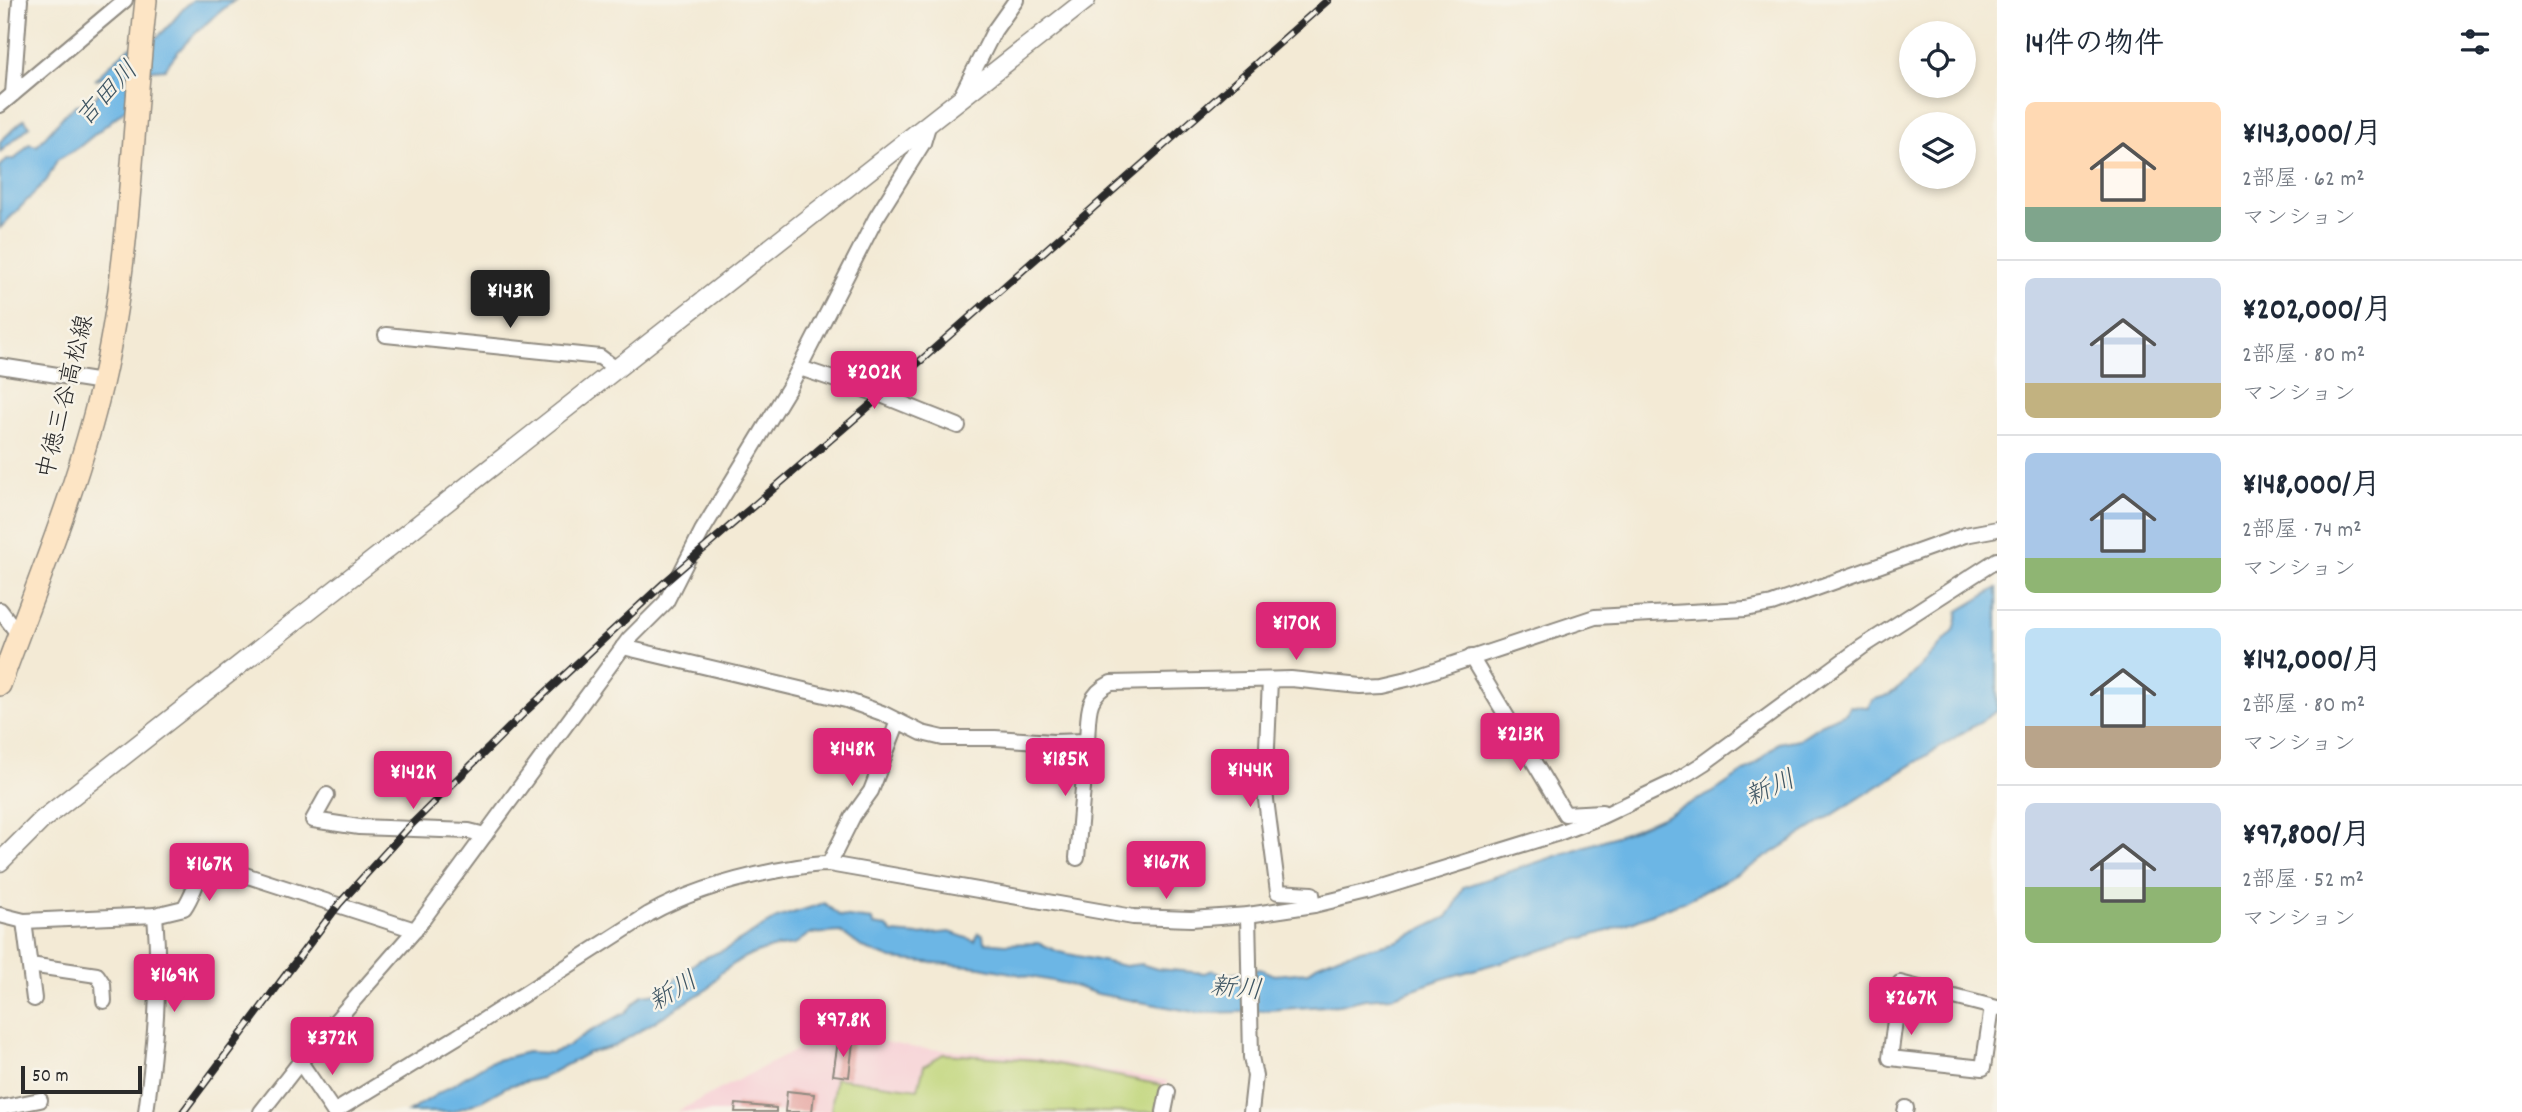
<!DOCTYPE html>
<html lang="ja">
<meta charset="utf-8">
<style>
body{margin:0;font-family:Dekko,"Klee One",sans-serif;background:#f2f2f3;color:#1f2937;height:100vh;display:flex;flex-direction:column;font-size:26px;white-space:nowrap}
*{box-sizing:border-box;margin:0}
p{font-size:23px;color:#747a83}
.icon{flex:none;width:38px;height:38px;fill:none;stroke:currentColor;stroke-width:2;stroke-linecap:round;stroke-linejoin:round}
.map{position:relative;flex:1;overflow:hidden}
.sheet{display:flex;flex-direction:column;background:#fff;width:525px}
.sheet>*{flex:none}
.tools{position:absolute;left:1899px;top:21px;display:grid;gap:14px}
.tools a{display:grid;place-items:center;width:77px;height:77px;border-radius:50%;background:#fff;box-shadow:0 4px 10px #0003;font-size:35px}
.scale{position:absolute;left:21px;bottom:18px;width:121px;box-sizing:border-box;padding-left:7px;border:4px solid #2b2b2b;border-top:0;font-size:19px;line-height:24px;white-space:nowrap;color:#2b2b2b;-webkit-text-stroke:5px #f7f3e8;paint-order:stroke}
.price{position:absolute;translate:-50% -60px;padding:0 16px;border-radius:7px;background:#db2777;color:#fff;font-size:23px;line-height:46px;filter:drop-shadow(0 2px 4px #0008)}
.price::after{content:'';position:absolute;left:50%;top:42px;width:21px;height:16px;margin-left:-10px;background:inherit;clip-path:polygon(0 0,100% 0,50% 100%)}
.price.current{background:#222;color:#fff}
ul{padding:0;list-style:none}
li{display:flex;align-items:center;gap:21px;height:175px;padding:0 28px}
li+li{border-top:2px solid #e0e1e3}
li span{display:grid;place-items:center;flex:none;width:196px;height:140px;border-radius:10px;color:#555}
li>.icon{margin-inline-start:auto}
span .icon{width:84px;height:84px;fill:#fffc;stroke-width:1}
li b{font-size:30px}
h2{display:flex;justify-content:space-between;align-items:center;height:84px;padding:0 28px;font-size:30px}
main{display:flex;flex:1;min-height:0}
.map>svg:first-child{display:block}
</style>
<main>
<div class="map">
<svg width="1997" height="1112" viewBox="0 0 1997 1112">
<rect width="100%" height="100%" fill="#f7f3e8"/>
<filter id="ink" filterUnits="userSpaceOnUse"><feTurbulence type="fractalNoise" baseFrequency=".0143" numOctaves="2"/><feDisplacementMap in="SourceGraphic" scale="14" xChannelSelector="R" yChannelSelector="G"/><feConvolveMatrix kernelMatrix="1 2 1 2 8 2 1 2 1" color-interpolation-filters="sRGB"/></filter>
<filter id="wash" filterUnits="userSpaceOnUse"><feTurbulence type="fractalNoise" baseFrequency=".00686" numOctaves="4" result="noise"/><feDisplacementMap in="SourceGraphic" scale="28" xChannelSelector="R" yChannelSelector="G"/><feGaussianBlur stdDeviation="1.57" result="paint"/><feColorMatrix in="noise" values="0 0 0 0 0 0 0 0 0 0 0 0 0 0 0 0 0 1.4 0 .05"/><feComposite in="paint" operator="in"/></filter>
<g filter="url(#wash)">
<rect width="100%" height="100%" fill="#f3ead5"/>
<path fill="#f7cfd5" d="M864,1038l52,10 107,7 144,26 -6,31h-485l128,-66 28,-6z"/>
<path fill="#c0d579" stroke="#768052" stroke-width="2" d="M943,1054l94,6 125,25 -6,27h-325l4,-34 83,11 6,-23z"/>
<g fill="#6cb6e5" stroke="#4c7088" stroke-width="2">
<path d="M193,0h42c-24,18 -53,43 -70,69l-13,1 -20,14 -5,24 -49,40 -21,12 -10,20 -47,48v-61l7,-8h8l14,-15 8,2 29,-33 10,-8 16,-3 22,-28 -19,6c11,-11 24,-26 38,-34 8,-4 18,-4 25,-10 14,-10 21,-26 35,-36z"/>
<path d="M24,119l6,7 -30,26v-10z"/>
<path d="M1997,588v123l-250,158 -60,31 -76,30 -169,49 -51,18 -26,2 -26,6 -98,7 -42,1 -101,-19 -31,-10 -86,-17 -89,-8 -29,-11 -22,-16 -32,2 -15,11 -23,3 -26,9 -25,16 -11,15 -94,58 -27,7 -46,25 -34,8 -27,15 -29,11h-44l82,-50 37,-10 25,1 18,-8 15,-11 40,-21 17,-18 16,-2 41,-33 27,-11 51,-31 47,-15 16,13 32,4 1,5 14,2 6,6 26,2 31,-3 25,9 3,-8 5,2 1,7 21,2 34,-1 20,9 66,14 16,-2 16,5 48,4 8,-3 12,7 8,-4 27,-4 14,6 35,-3 7,-7 24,-10 58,-14 49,-24 8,-12 8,-18 165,-55 36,-16 48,-23 42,-28 24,-22 21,-4 26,-17 21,-9 4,-7 18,1 4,-7 17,-5 18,-15 47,-49 5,-20z"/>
</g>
<g id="blocks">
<g fill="#e49a97">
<path d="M838,1041l15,1 -4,35 -16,-2z"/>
<path d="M787,1091l27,3 -2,18h-27z"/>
<path d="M736,1104l40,4v4h-41z"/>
</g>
</g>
</g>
<g filter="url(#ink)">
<use href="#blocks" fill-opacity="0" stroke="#8f8a80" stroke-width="2"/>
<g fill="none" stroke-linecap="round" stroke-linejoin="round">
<g stroke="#8f8a80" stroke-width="18">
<g id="minor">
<path d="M13,94l7,-94"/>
<path d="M960,98l34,-67 22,-31"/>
<path d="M0,105l125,-105"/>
<path d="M386,335l214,22 16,12"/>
<path d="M0,366l102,16"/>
<path d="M800,368l81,27 77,31"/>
<path d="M0,610l19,25"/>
<path d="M623,647l223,53 36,13 40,20 21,5h52l58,4 34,-1c2,-27 -2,-45 24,-58l180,-4 68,7 22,-1 30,-7 184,-61 151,-8 26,-5 193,-69 32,-6"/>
<path d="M1471,657l94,157 37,-2"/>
<path d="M1270,680l-5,112 13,100 34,2 2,11"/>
<path d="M327,795l-14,25 46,7 110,4 16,4"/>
<path d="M1077,858l10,-117"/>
<path d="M829,864l24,-48 18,-25 27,-70"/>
<path d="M0,915l24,6 131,-6 29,-7c10,-14 12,-30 23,-43l13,2 195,63"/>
<path d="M1248,915l3,142 4,19 -4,36"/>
<path d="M24,921l10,78"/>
<path d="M30,965l67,10 6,9 1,17"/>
<path d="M1992,1007l-9,61 -93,-10 10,-75 97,25"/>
<path d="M300,1062l34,50"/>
<path d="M0,1108l40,-8"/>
<path d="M146,1112c9,-66 15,-131 9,-197"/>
<path d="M261,1112l39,-50 115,-132 214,-291 37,-37 36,-71 88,-145 86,-168 47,-75 6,-20"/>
<path d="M334,1112l123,-75 192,-123c39,-22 81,-34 125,-43 18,-3 37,-7 55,-7l304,53 58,2 57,-4 66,-10 54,-13 188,-58 42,-16 76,-36 30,-19 158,-116 135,-87"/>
<path d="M1164,1112l4,-20"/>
<path d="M1905,1112l1,-4"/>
</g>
</g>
<g stroke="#8f8a80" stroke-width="21">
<path id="tertiary" d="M0,862l42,-42 1044,-820"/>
</g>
<g stroke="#8f8a80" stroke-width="24">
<path id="secondary" d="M0,685c36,-99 78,-198 102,-301 29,-124 30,-257 44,-384"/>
</g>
<use href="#minor" stroke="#fff" stroke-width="14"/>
<use href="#tertiary" stroke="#fff" stroke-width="18"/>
<use href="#secondary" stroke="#fde5c5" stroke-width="21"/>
<g stroke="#2b2b2b" stroke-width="8">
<path id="rail" d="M183,1112l156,-208 68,-75 120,-119 137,-127 210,-181 454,-402"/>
</g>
<use href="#rail" stroke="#f7f3e8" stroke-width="5" stroke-dasharray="16" stroke-linecap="butt"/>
</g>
</g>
<g text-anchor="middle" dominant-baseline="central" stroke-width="5" stroke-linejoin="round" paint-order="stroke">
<g font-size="24" fill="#2b2b2b" stroke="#f7f3e8">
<text transform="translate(67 397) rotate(-76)">中徳三谷高松線</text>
</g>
<g font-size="26" font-style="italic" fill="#3e5563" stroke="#f7f3e8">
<text transform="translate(108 95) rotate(-47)">吉田川</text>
<text transform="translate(1771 790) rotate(-24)">新川</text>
<text transform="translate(1236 990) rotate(5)">新川</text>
<text transform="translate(674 993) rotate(-31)">新川</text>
</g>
</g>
</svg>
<div class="tools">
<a><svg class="icon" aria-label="locate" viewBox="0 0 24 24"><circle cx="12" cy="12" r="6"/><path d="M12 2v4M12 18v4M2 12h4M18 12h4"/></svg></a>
<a><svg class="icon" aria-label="layers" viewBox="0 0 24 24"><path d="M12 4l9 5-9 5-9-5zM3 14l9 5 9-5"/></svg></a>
</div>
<div class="scale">50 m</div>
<b class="price current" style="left:510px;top:330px">¥143K</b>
<b class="price" style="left:874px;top:411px">¥202K</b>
<b class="price" style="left:1296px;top:662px">¥170K</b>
<b class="price" style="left:1520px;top:773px">¥213K</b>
<b class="price" style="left:852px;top:788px">¥148K</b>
<b class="price" style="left:1065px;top:798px">¥185K</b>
<b class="price" style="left:1250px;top:809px">¥144K</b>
<b class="price" style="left:413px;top:811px">¥142K</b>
<b class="price" style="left:1166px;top:901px">¥167K</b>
<b class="price" style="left:209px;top:903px">¥167K</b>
<b class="price" style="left:174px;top:1014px">¥169K</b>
<b class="price" style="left:1911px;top:1037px">¥267K</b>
<b class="price" style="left:843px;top:1059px">¥97.8K</b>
<b class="price" style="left:332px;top:1077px">¥372K</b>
</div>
<section class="sheet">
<h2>14件の物件<svg class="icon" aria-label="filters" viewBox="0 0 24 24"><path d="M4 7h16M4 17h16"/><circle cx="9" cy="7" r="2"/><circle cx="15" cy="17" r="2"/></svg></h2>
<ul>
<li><span style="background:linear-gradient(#ffd9b3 75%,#7fa58c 0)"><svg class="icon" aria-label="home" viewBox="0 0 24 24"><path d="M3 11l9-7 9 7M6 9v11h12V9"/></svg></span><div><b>¥143,000/月</b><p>2部屋 · 62 m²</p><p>マンション</p></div></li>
<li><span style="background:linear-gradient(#c9d6e8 75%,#c2b280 0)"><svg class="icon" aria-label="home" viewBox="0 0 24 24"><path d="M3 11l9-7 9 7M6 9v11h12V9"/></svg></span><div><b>¥202,000/月</b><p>2部屋 · 80 m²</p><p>マンション</p></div></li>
<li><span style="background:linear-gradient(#a9c7e8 75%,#8fb573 0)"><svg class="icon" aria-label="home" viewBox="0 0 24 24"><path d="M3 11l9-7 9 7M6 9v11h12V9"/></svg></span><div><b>¥148,000/月</b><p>2部屋 · 74 m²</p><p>マンション</p></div></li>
<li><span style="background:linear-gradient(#bfe0f5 70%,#b9a48a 0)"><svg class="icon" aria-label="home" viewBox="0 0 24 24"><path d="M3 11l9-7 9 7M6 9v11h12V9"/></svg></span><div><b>¥142,000/月</b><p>2部屋 · 80 m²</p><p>マンション</p></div></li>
<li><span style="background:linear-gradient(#c9d6e8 60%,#8fb573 0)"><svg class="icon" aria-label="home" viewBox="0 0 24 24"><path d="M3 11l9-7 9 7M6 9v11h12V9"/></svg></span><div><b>¥97,800/月</b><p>2部屋 · 52 m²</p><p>マンション</p></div></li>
</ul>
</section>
</main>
